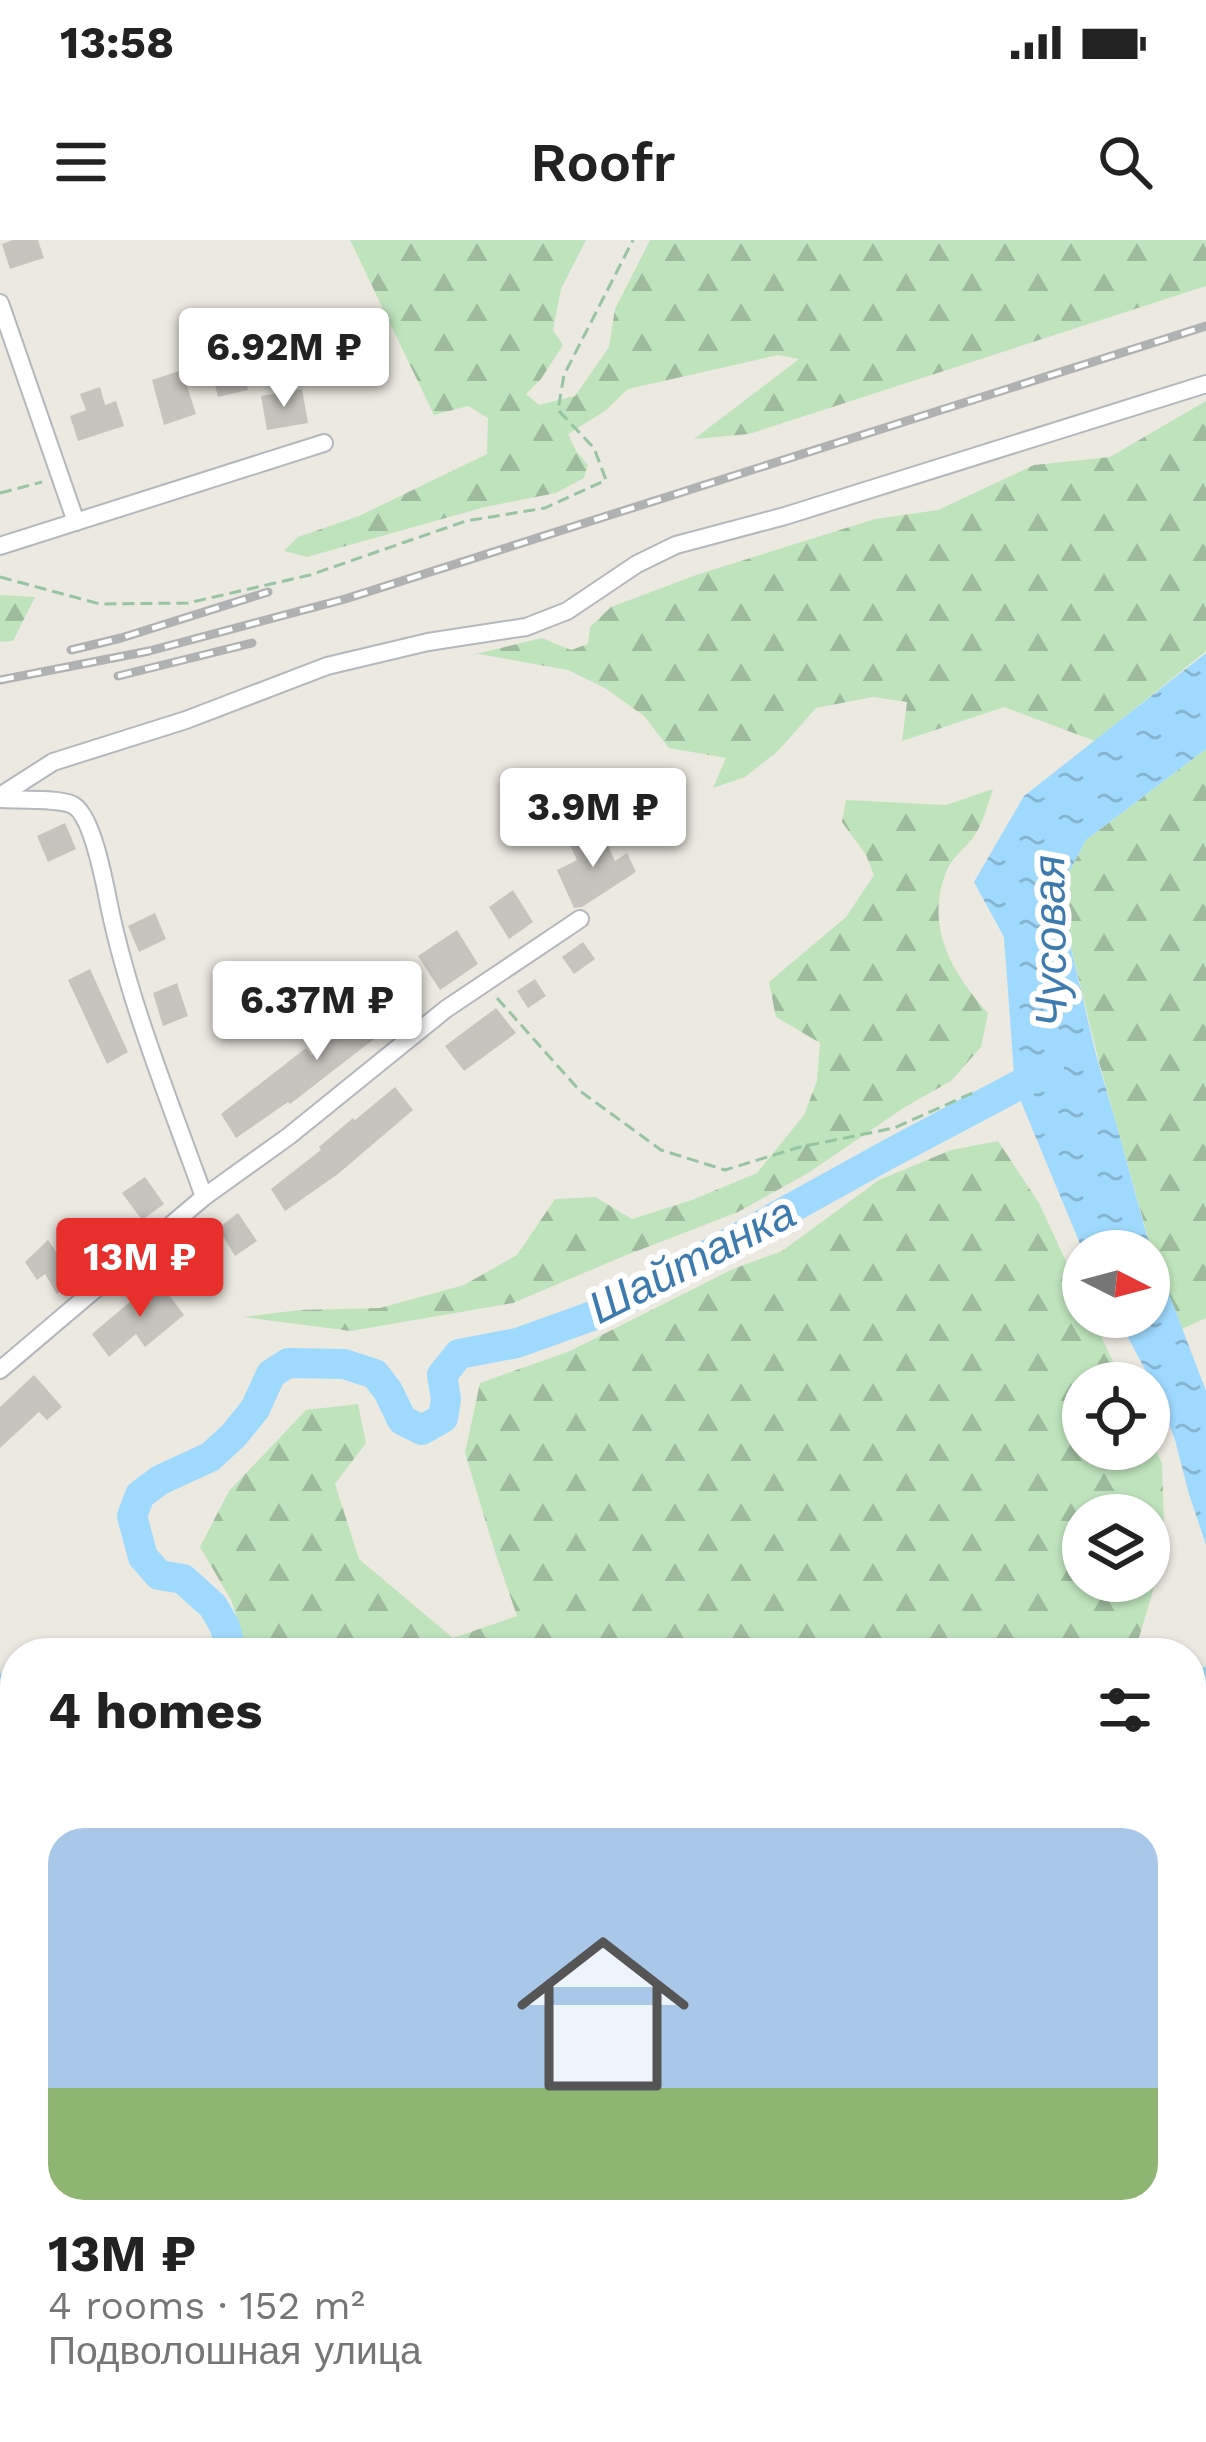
<!DOCTYPE html>
<meta charset="utf-8">
<style>
body{margin:0;font-family:"Work Sans",sans-serif;background:#f6f6f6;color:#222;height:100vh;display:flex;flex-direction:column;font-size:45px;white-space:nowrap}
*{box-sizing:border-box;margin:0}
p{font-size:39px;color:#767676}
.icon{flex:none;width:66px;height:66px;fill:none;stroke:currentColor;stroke-width:2;stroke-linecap:round;stroke-linejoin:round}
.map{position:relative;flex:1;overflow:hidden}
.side{position:absolute;left:0px;top:1398px;width:1206px;height:804px;display:flex;flex-direction:column;background:#fff;border-radius:48px 48px 0 0;box-shadow:0 3px 9px #0004}
.side>*{flex:none}
.needle{width:78px;rotate:96deg}
.tools{position:absolute;left:1062px;top:990px;display:grid;gap:24px}
.tools a{display:grid;place-items:center;width:108px;height:108px;border-radius:50%;background:#fff;box-shadow:0 3px 9px #0004;font-size:60px}
.price{position:absolute;translate:-50% -102px;padding:0 27px;border-radius:12px;background:#fff;color:#222;font-size:39px;line-height:78px;filter:drop-shadow(0 3px 6px #0008)}
.price::after{content:'';position:absolute;left:50%;top:72px;width:36px;height:27px;margin-left:-18px;background:inherit;clip-path:polygon(0 0,100% 0,50% 100%)}
.price.on{background:#e7302c;color:#fff}
ul{padding:0;list-style:none}
li{display:grid;align-content:center;gap:24px;height:636px;padding:0 48px}
li span{display:grid;place-items:center;height:372px;border-radius:36px;color:#555}
li>.icon{margin-inline-start:auto}
span .icon{width:216px;height:216px;fill:#fffc;stroke-width:1}
li b{font-size:51px}
h2{display:flex;justify-content:space-between;align-items:center;height:144px;padding:0 48px;font-size:51px}
.status{display:flex;justify-content:space-between;align-items:center;height:84px;padding:0 60px;background:#fff;direction:ltr}
.status svg{height:33px;fill:currentColor}
header{display:flex;justify-content:space-between;align-items:center;height:156px;padding:0 48px;background:#fff;font-size:54px;font-weight:600}
.map>svg:first-child{display:block}
</style>
<div class="status"><b>13:58</b><svg viewBox="0 0 49 12"><path d="M0 12V9h3v3zM5 12V6h3v6zM10 12V3h3v9zM15 12V0h3v12zM26 1h20v11H26zM47 4h2v5h-2z"/></svg></div>
<header><svg class="icon" aria-label="menu" viewBox="0 0 24 24"><path d="M4 6h16M4 12h16M4 18h16"/></svg>Roofr<svg class="icon" aria-label="search" viewBox="0 0 24 24"><circle cx="10" cy="10" r="6"/><path d="M15 15l6 6"/></svg></header>
<div class="map">
<svg width="1206" height="2202" viewBox="0 0 1206 2202">
<defs>
<pattern id="forest-firs" width="22" height="20" patternUnits="userSpaceOnUse" patternTransform="scale(3)"><rect width="22" height="20" fill="#bfe4bd"/><path d="M5 1l3.5 6h-7zM16 11l3.5 6h-7z" fill="#9ebc9d"/></pattern>
<pattern id="garden-dots" width="8" height="8" patternUnits="userSpaceOnUse" patternTransform="scale(3)"><rect width="8" height="8" fill="#bfe4bd"/><path d="M2 2h.1M6 6h.1" fill="none" stroke="#9ebc9d" stroke-width="1.8" stroke-linecap="round"/></pattern>
<pattern id="water-ripples" width="26" height="14" patternUnits="userSpaceOnUse" patternTransform="scale(3)"><rect width="26" height="14" fill="#9fdafe"/><path d="M2 4q2-2 4 0t4 0M15 11q2-2 4 0t4 0" fill="none" stroke="#85b4d1"/></pattern>
</defs>
<rect width="100%" height="100%" fill="#ece9e1"/>
<g fill="url(#forest-firs)" fill-rule="evenodd">
<path d="M350,0h236l-25,49 -8,41 10,15 -22,34 -15,15 13,11 36,-9 34,-49 6,-38 35,-69h556v46l-457,148 -55,5 105,-80 -21,-4 -150,34 -23,22 -37,23 8,17 12,14 -4,13 -28,15 -71,14 -178,50 -23,-6 14,-14 61,-21 128,-62 1,-36 -20,-12 -34,9z"/>
<path d="M1206,161v250l-111,90 -91,-34 -102,34 5,-39 -34,-5 -57,11 -38,43 -33,26 -32,11 13,-30 -57,-10 -25,-32 -39,-28 -37,-18 -89,-16 -8,1 71,-17 29,12 17,-6 2,-17 21,-20 85,-32 179,-56 63,-9 96,-45 76,-8z"/>
<path d="M0,355l35,2 -22,44 -13,1z"/>
<path d="M1206,509v569l-24,11 -34,-91 -49,-176 -30,-123 -6,-56 23,-43z"/>
<path d="M993,549c-5,14 -9,31 -17,44 -7,13 -23,22 -29,37 -23,55 4,102 41,143l-7,34 -30,34 -46,26 -97,66 -70,39 -114,44 -111,47 -162,28 -108,-14 56,-7 81,-2 84,-23 53,-30 38,-56 40,-2 37,22 60,-19 65,-27 47,-58 13,-34 3,-38 -44,-26 -7,-35 77,-65 28,-42 -8,-20 -24,-33 4,-22 100,5z"/>
<path d="M998,901l41,62 44,95v19h9l31,66h-40v66h66v-12l13,26 3,87 -27,91 -7,12h-883l-17,-53 -31,-53 29,-56 77,-81 52,-6 8,39 -31,41 24,75 94,79 64,-22 -22,-64 -30,-99 15,-70 90,-32 163,-82 49,-18 97,-71 72,-30zM1149,1275v66h-66v-66z"/>
<path d="M0,1813l15,1v132l-15,4z"/>
<path d="M305,2187h189l3,15h-199z"/>
</g>
<path fill="url(#garden-dots)" d="M1206,1881v321h-255l4,-15h236v-270z"/>
<g fill="url(#water-ripples)">
<path d="M1206,413v96l-120,91 -23,43 6,56 26,112 23,79 29,106 59,155v154l-17,-51 -14,-54 -19,-50 -39,-73h32v-66h-66l-68,-164 -11,-150 -30,-55 50,-86z"/>
<path d="M1206,1426v121l-15,17v-129z"/>
<path d="M536,2187h100l17,15h-104z"/>
</g>
<g fill="none" stroke-linecap="round" stroke-linejoin="round">
<g stroke="#9fdafe" stroke-width="30">
<path d="M232,1413l-7,-26 -12,-21 -30,-27 -24,-4 -16,-18 -11,-41 8,-21 20,-15 50,-23 23,-21 22,-27 16,-35 17,-11 56,1 31,10 13,17 14,29 20,10 21,-12 3,-19 -4,-24 17,-21 58,-11 89,-32 283,-157 160,-85"/>
<path d="M0,1448l15,10"/>
<path d="M0,1591l15,-6"/>
<path d="M0,1721l15,-4"/>
</g>
</g>
<g fill="#c7c4be">
<path d="M13,0h25l6,18 -34,11 -8,-25z"/>
<path d="M242,121l6,29 -30,7 -7,-28z"/>
<path d="M182,130l14,44 -32,11 -12,-45z"/>
<path d="M100,147l5,18 11,-4 8,25 -46,15 -8,-25 16,-6 -6,-16z"/>
<path d="M302,149l6,34 -41,7 -6,-34z"/>
<path d="M65,583l11,26 -28,13 -11,-26z"/>
<path d="M600,588l15,33 12,-8 9,19 -54,35 -8,1 -17,-38 20,-10 -7,-15z"/>
<path d="M513,650l20,32 -24,17 -20,-32z"/>
<path d="M155,673l11,26 -27,13 -11,-26z"/>
<path d="M457,690l21,34 -38,26 -22,-34z"/>
<path d="M583,702l12,17 -21,15 -12,-17z"/>
<path d="M90,729l38,83 -21,12 -39,-84z"/>
<path d="M535,739l11,17 -18,12 -11,-17z"/>
<path d="M177,743l11,33 -25,10 -10,-33z"/>
<path d="M400,744l17,26 -38,28 -1,-2 -88,68 -2,-2 -52,36 -15,-24 85,-66 6,8z"/>
<path d="M496,768l20,25 -52,38 -19,-25z"/>
<path d="M395,847l18,23 -75,64 -53,37 -14,-22 50,-39 -2,-3 34,-29 2,2z"/>
<path d="M145,937l19,27 -22,16 -20,-27z"/>
<path d="M238,973l19,28 -22,15 -17,-28z"/>
<path d="M84,990l17,27 -44,37 -12,-20 -8,6 -12,-18 23,-22 9,13z"/>
<path d="M157,1039l27,36 -39,32 -9,-13 -27,23 -17,-23z"/>
<path d="M34,1135l28,32 -15,13 -8,-8 -39,36v-41z"/>
</g>
<g fill="none" stroke-linecap="round" stroke-linejoin="round">
<g stroke="#b4b7bb" stroke-width="20">
<g id="minor">
<path d="M0,63l76,219"/>
<path d="M0,306l324,-103"/>
<path d="M0,556l53,-34 133,-42 141,-54 101,-24 98,-15 41,-16 70,-47 39,-19 109,-29 421,-132"/>
<path d="M0,559c17,1 59,-1 73,6 18,10 29,66 33,85 20,106 62,206 98,307"/>
<path d="M0,1130l204,-173 85,-61 157,-127 134,-90"/>
<path d="M1131,2202l4,-15"/>
</g>
</g>
<g stroke="#96c5a1" stroke-width="3" stroke-dasharray="12 6" stroke-linecap="butt">
<path d="M0,253l42,-11"/>
<path d="M0,337l100,27 88,-1 122,-28 156,-54 79,-13 61,-28 -12,-32 -36,-38 6,-35 69,-135"/>
<path d="M497,758l83,93 81,59 64,20 75,-23 94,-19 83,-37"/>
</g>
<use href="#minor" stroke="#fff" stroke-width="16"/>
<g stroke="#b0b1b2" stroke-width="9">
<g id="rail">
<path d="M71,410l50,-12 147,-46"/>
<path d="M118,436l134,-33"/>
<path d="M0,440l149,-29 196,-52 861,-273"/>
</g>
</g>
<use href="#rail" stroke="#fff" stroke-width="4.5" stroke-dasharray="14" stroke-linecap="butt"/>
</g>
<g text-anchor="middle" dominant-baseline="central" stroke-width="12" stroke-linejoin="round" paint-order="stroke">
<g font-size="45" font-style="italic" fill="#3d7baf" stroke="#fff">
<text transform="translate(1050 701) rotate(-91)">Чусовая</text>
<text transform="translate(692 1020) rotate(-27)">Шайтанка</text>
</g>
</g>
</svg>
<div class="tools">
<a><svg class="needle" viewBox="-14 -14 28 28"><path d="M0-13l5 13h-10z" fill="#e53935"/><path d="M0 13l5-13h-10z" fill="#767676"/></svg></a>
<a><svg class="icon" aria-label="locate" viewBox="0 0 24 24"><circle cx="12" cy="12" r="6"/><path d="M12 2v4M12 18v4M2 12h4M18 12h4"/></svg></a>
<a><svg class="icon" aria-label="layers" viewBox="0 0 24 24"><path d="M12 4l9 5-9 5-9-5zM3 14l9 5 9-5"/></svg></a>
</div>
<b class="price" style="left:284px;top:170px">6.92M ₽</b>
<b class="price" style="left:593px;top:630px">3.9M ₽</b>
<b class="price" style="left:317px;top:823px">6.37M ₽</b>
<b class="price on" style="left:140px;top:1080px">13M ₽</b>
<section class="side">
<h2>4 homes<svg class="icon" aria-label="filters" viewBox="0 0 24 24"><path d="M4 7h16M4 17h16"/><circle cx="9" cy="7" r="2"/><circle cx="15" cy="17" r="2"/></svg></h2>
<ul>
<li><span style="background:linear-gradient(#a9c7e8 70%,#8fb573 0)"><svg class="icon" aria-label="home" viewBox="0 0 24 24"><path d="M3 11l9-7 9 7M6 9v11h12V9"/></svg></span><div><b>13M ₽</b><p>4 rooms · 152 m²</p><p>Подволошная улица</p></div></li>
</ul>
</section>
</div>
